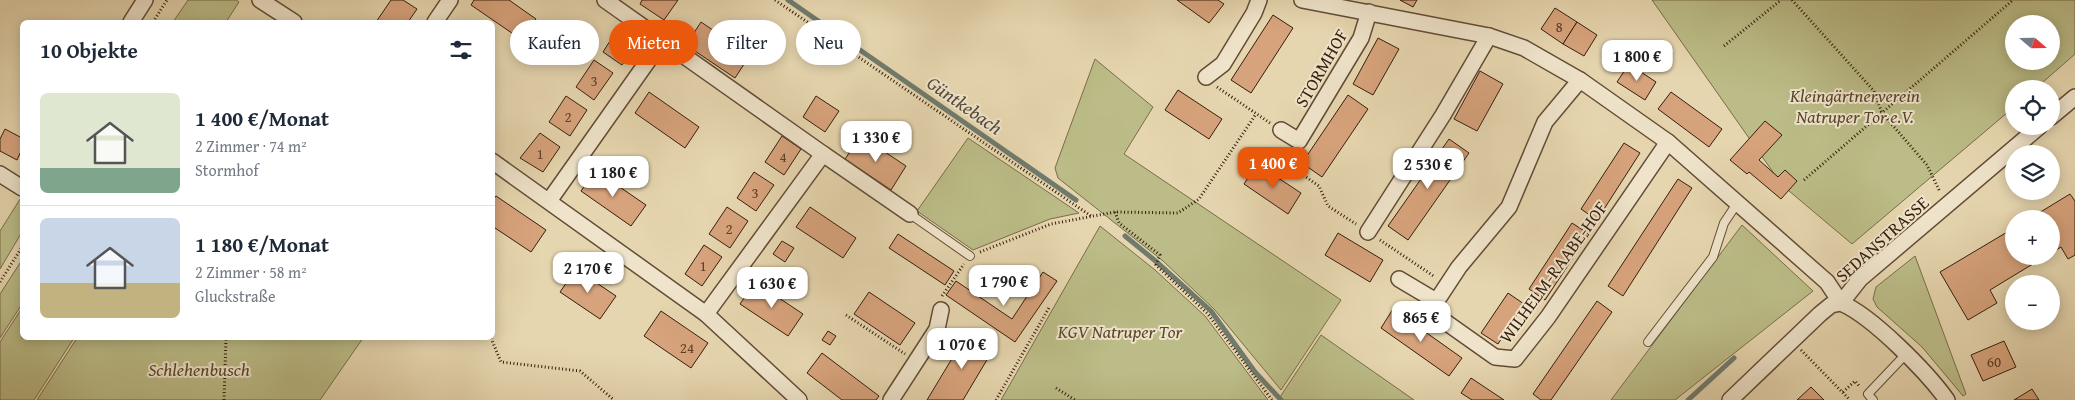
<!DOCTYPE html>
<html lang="de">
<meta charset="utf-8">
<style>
body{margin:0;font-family:"Gentium Book Plus",serif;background:#f2f2f3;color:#1f2937;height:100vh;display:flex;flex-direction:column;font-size:19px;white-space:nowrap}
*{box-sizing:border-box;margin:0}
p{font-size:16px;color:#747a83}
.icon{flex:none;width:28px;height:28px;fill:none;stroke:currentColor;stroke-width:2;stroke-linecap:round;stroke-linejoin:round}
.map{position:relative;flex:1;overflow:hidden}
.drawer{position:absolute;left:20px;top:20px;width:475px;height:320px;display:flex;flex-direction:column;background:#fff;border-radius:8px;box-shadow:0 2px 12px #0003}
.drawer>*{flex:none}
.hud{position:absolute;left:510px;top:20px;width:475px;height:45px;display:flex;gap:10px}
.needle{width:32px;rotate:110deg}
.fabs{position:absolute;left:2005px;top:15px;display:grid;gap:10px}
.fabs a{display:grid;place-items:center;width:55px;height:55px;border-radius:50%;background:#fff;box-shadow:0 2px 12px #0003;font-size:25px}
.price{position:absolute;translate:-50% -42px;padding:0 11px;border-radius:10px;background:#fff;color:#222;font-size:16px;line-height:32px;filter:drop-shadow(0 1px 2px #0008)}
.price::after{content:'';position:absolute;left:50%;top:30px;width:15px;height:11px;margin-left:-8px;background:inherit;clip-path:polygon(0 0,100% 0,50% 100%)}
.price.selected{background:#ea580c;color:#fff}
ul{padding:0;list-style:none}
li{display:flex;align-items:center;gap:15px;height:125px;padding:0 20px}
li+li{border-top:1px solid #e0e1e3}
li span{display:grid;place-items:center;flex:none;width:140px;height:100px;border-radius:8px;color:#555}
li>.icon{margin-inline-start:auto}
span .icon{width:60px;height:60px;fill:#fffc;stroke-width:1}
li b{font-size:21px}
h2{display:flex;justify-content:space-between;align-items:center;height:60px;padding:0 20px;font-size:21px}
.chip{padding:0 18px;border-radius:22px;background:#fff;box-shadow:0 2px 12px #0003;font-size:18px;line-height:45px}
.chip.selected{background:#ea580c;color:#fff}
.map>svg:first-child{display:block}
</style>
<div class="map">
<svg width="2075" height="400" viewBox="0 0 2075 400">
<rect width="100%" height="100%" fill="#e6d6af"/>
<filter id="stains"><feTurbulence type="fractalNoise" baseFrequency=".004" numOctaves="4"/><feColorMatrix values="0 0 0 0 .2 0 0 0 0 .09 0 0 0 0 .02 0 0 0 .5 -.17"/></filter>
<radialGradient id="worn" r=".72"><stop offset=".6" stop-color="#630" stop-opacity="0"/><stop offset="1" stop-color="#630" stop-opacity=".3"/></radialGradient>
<g fill="#bbbc87" stroke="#796d4a" fill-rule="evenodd">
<path d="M188,0h48l3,2 -13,20h-53z"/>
<path d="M1652,0h423v54l-40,35h-21v18l-162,137 -70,-59zM2014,24h37v37h-37z"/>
<path d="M1095,59l58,48 -29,47 217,146 -60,90 -67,-81 -51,-48 -105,-83 -3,-10z"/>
<path d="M968,138l111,75 -29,6 -77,31 -56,-39z"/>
<path d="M22,196v36l-22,37v-38z"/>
<path d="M1742,225l71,66 -138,109h-64z"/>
<path d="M1100,226l55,44 50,46 63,84h-267z"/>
<path d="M1915,256l51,138 -3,2 -41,-49 -45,-40 -4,-8 3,-12z"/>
<path d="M22,260v44l-22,34v-44z"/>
<path d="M22,308v30h52l-40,62h-34v-58z"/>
<path d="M1321,335l93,65h-136z"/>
<path d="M77,338h286l-43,62h-283z"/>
</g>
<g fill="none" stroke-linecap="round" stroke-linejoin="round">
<g stroke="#707b6d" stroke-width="5">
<path d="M788,0l288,200"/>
<path d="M1125,236l33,27 53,48 44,61 26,28"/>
<path d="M1688,400l46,-42"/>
</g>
</g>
<g fill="#d7a37c" stroke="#371e0d">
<path d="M391,0h12l14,9 -9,13h-32z"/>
<path d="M474,0h35l27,19 -14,21 -51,-35z"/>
<path d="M642,0h36l-14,20 -24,-16z"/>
<path d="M1177,0h41l6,4 -15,19z"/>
<path d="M1400,0h17l-4,7z"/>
<path d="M1555,8l22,14 -14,22 -22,-15z"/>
<path d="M1273,15l20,13 -42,65 -20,-13z"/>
<path d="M701,22l49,33 -15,23 -49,-33z"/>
<path d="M1577,22l20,13 -13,21 -21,-12z"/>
<path d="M620,25l20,13 -18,27 -19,-13z"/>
<path d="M1378,38l21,11 -26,46 -20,-11z"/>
<path d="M594,60l19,13 -19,27 -18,-13z"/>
<path d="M1629,64l27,18 -11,18 -28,-18z"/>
<path d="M1480,71l23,13 -26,47 -23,-12z"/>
<path d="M1178,90l44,29 -13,20 -44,-29z"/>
<path d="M649,92l50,35 -14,21 -50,-35z"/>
<path d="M1671,92l51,37 -13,18 -51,-38z"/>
<path d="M1348,95l20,14 -46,68 -20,-14z"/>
<path d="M566,96l21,14 -17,26 -21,-14z"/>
<path d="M816,96l23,15 -14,21 -22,-15z"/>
<path d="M1765,121l17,14 -23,25 19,17 7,-7 12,11 -16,18 -32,-27 -2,2 -17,-14z"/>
<path d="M5,129l17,9v11l-5,11 -17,-9v-12z"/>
<path d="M540,133l20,14 -17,25 -23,-14z"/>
<path d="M782,136l19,13 -17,26 -19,-13z"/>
<path d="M861,136l45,30 -15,24 -46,-31z"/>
<path d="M1449,139l20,14 -61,87 -20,-14z"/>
<path d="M1624,143l16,10 -43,67 -16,-11z"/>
<path d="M1257,164l44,29 -13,21 -44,-30z"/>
<path d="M595,170l51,35 -15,21 -50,-35z"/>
<path d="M754,172l20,13 -18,26 -19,-13z"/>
<path d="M1678,179l14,9 -69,108 -15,-10z"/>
<path d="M2070,194l5,7v54l-7,4 -7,-12 -10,6v-34h-22z"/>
<path d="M496,196l50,34 -15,22 -39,-26v-25z"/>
<path d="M727,207l21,14 -18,27 -21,-14z"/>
<path d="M810,207l46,31 -13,20 -47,-31z"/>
<path d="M1572,223l17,11 -44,66 -16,-11z"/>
<path d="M2014,228v28h32l-56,34 7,13 -29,17 -28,-48z"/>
<path d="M1338,233l45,27 -13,22 -45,-27z"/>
<path d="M898,234l56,37 -9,14 -56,-37z"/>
<path d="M782,241l12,7 -9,14 -12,-8z"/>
<path d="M704,245l18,12 -20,29 -17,-12z"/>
<path d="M576,269l40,27 -16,23 -40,-27z"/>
<path d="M1043,272l14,9 -42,61 -69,-47 10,-14 56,38z"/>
<path d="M755,282l48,32 -15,22 -48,-32z"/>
<path d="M869,292l46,31 -15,22 -46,-31z"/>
<path d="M1508,293l16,11 -26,40 -17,-11z"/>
<path d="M1597,301l15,11 -61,88h-10l-8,-6z"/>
<path d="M1393,309l69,49 -13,18 -68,-48z"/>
<path d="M661,311l47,32 -17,25 -47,-32z"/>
<path d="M828,331l8,5 -6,9 -8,-5z"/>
<path d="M968,332l26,16 -31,52h-36z"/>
<path d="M2004,341l12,26 -33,14 -12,-26z"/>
<path d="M822,353l57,43 -3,4h-34l-35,-27z"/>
<path d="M1471,378l33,22h-32l-11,-7z"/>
<path d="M1811,387l13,13h-27z"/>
<path d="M2032,389l7,11h-25z"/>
</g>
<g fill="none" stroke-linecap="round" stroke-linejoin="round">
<g stroke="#634c36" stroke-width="10">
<g id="service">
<path d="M910,214l60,42"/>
<path d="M1648,342l65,-85 11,-34 14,-21"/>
<path d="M1873,400l-5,-6 38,-40"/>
</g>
</g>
<g stroke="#634c36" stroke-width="18">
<g id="minor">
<path d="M260,0l34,22"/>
<path d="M605,0l218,154"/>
<path d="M1302,0l187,36 35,12 56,32 88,62 159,140 14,21"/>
<path d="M131,22l14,-22"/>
<path d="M435,22l15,-22"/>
<path d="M1206,77l17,-13 31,-51 5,-13"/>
<path d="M1580,80l-35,42 -36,85 -50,60 -29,44 65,46 20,2 33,-42 120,-175"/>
<path d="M2051,117l24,-20"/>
<path d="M1281,130l18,11 62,-103 8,-26"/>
<path d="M492,161l214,153 93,86"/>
<path d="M0,174l22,14"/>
<path d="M549,201l113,-160"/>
<path d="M1368,232l75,-117 46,-79"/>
<path d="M1399,279l37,22"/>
<path d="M1841,303c31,13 86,69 106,97"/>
<path d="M706,314l117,-160 87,60"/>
<path d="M891,400l46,-71 4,-19"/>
<path d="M1730,400l90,-86 11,-9 10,-2 19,-24 180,-153"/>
</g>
</g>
<g stroke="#371e0d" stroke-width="3" stroke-dasharray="1 2.5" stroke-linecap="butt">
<path d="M775,0l316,216"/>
<path d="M1792,0l82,91 8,22 45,52 13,27"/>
<path d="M153,22l14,-22"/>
<path d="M1724,46l57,-46"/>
<path d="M1217,87l53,36"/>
<path d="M1291,154l-5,9 33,23 9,20 28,18"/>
<path d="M1804,180l209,-180"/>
<path d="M1115,212l4,11 41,32 -4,10 51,48 65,87"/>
<path d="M1380,240l55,37"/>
<path d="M980,252l71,-28 64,-12 63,1 21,-14 57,-85"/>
<path d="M0,282l22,-35"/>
<path d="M942,296l22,-32"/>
<path d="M846,315l59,39"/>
<path d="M491,338l10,24 79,9 34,29"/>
<path d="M1801,350l49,50"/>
<path d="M1056,388l19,12"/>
<path d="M1843,392l12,-11 5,6"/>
<path d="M224,400l2,-62"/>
<path d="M996,400l54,-94"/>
</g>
<use href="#service" stroke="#efe4cb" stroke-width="8"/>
<use href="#minor" stroke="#efe4cb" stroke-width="15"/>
</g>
<g text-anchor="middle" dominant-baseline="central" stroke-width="4" stroke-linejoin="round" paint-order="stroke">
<g font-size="15" fill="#5f3f29">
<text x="1559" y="26">8</text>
<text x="594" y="80">3</text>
<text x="568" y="116">2</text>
<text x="540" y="153">1</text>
<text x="783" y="156">4</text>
<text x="755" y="192">3</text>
<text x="729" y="228">2</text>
<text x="703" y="265">1</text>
<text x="687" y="347">24</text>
<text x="1994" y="361">60</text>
</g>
<g font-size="18" fill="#371e0d" stroke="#efe4cb">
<text transform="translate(1321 68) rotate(-60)">STORMHOF</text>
<text transform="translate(1882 239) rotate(-42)">SEDANSTRASSE</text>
<text transform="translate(1553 272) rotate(-54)">WILHELM-RAABE-HOF</text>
</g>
<g font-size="18" font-style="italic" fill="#58462c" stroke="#efe4cb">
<text x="1855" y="95">Kleingärtnerverein<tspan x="1855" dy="21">Natruper Tor e.V.</tspan></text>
<text x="1120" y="331">KGV Natruper Tor</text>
<text x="199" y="369">Schlehenbusch</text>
</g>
<g font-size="19" font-style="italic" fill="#544c3d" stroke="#efe4cb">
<text transform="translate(965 105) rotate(35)">Güntkebach</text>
</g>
</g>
<rect width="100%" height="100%" filter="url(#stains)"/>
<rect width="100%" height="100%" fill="url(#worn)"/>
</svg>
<div class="fabs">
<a><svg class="needle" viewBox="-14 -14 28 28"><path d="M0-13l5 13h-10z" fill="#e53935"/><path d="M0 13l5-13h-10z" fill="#747a83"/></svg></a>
<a><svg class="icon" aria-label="locate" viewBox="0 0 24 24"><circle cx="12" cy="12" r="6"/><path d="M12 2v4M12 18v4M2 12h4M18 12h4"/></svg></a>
<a><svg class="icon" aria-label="layers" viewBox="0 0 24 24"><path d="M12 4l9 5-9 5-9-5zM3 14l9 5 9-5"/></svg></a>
<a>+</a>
<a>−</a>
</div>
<b class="price" style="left:1637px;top:82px">1 800 €</b>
<b class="price" style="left:876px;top:163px">1 330 €</b>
<b class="price selected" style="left:1273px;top:189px">1 400 €</b>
<b class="price" style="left:1428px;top:190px">2 530 €</b>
<b class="price" style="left:613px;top:198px">1 180 €</b>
<b class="price" style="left:588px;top:294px">2 170 €</b>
<b class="price" style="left:1004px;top:307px">1 790 €</b>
<b class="price" style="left:772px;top:309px">1 630 €</b>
<b class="price" style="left:1421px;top:343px">865 €</b>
<b class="price" style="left:962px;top:370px">1 070 €</b>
<div class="hud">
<a class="chip">Kaufen</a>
<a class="chip selected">Mieten</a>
<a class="chip">Filter</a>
<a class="chip">Neu</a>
</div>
<section class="drawer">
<h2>10 Objekte<svg class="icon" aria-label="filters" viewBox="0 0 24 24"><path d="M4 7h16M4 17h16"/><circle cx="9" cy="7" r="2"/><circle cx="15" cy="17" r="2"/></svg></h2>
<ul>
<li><span style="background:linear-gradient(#dfe7d0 75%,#7fa58c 0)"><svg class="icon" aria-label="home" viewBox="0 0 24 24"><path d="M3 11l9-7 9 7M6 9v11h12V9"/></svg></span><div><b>1 400 €/Monat</b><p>2 Zimmer · 74 m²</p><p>Stormhof</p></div></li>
<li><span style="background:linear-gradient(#c9d6e8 65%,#c2b280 0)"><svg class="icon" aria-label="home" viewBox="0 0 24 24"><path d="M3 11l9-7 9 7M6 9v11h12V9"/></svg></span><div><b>1 180 €/Monat</b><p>2 Zimmer · 58 m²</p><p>Gluckstraße</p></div></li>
</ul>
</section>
</div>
